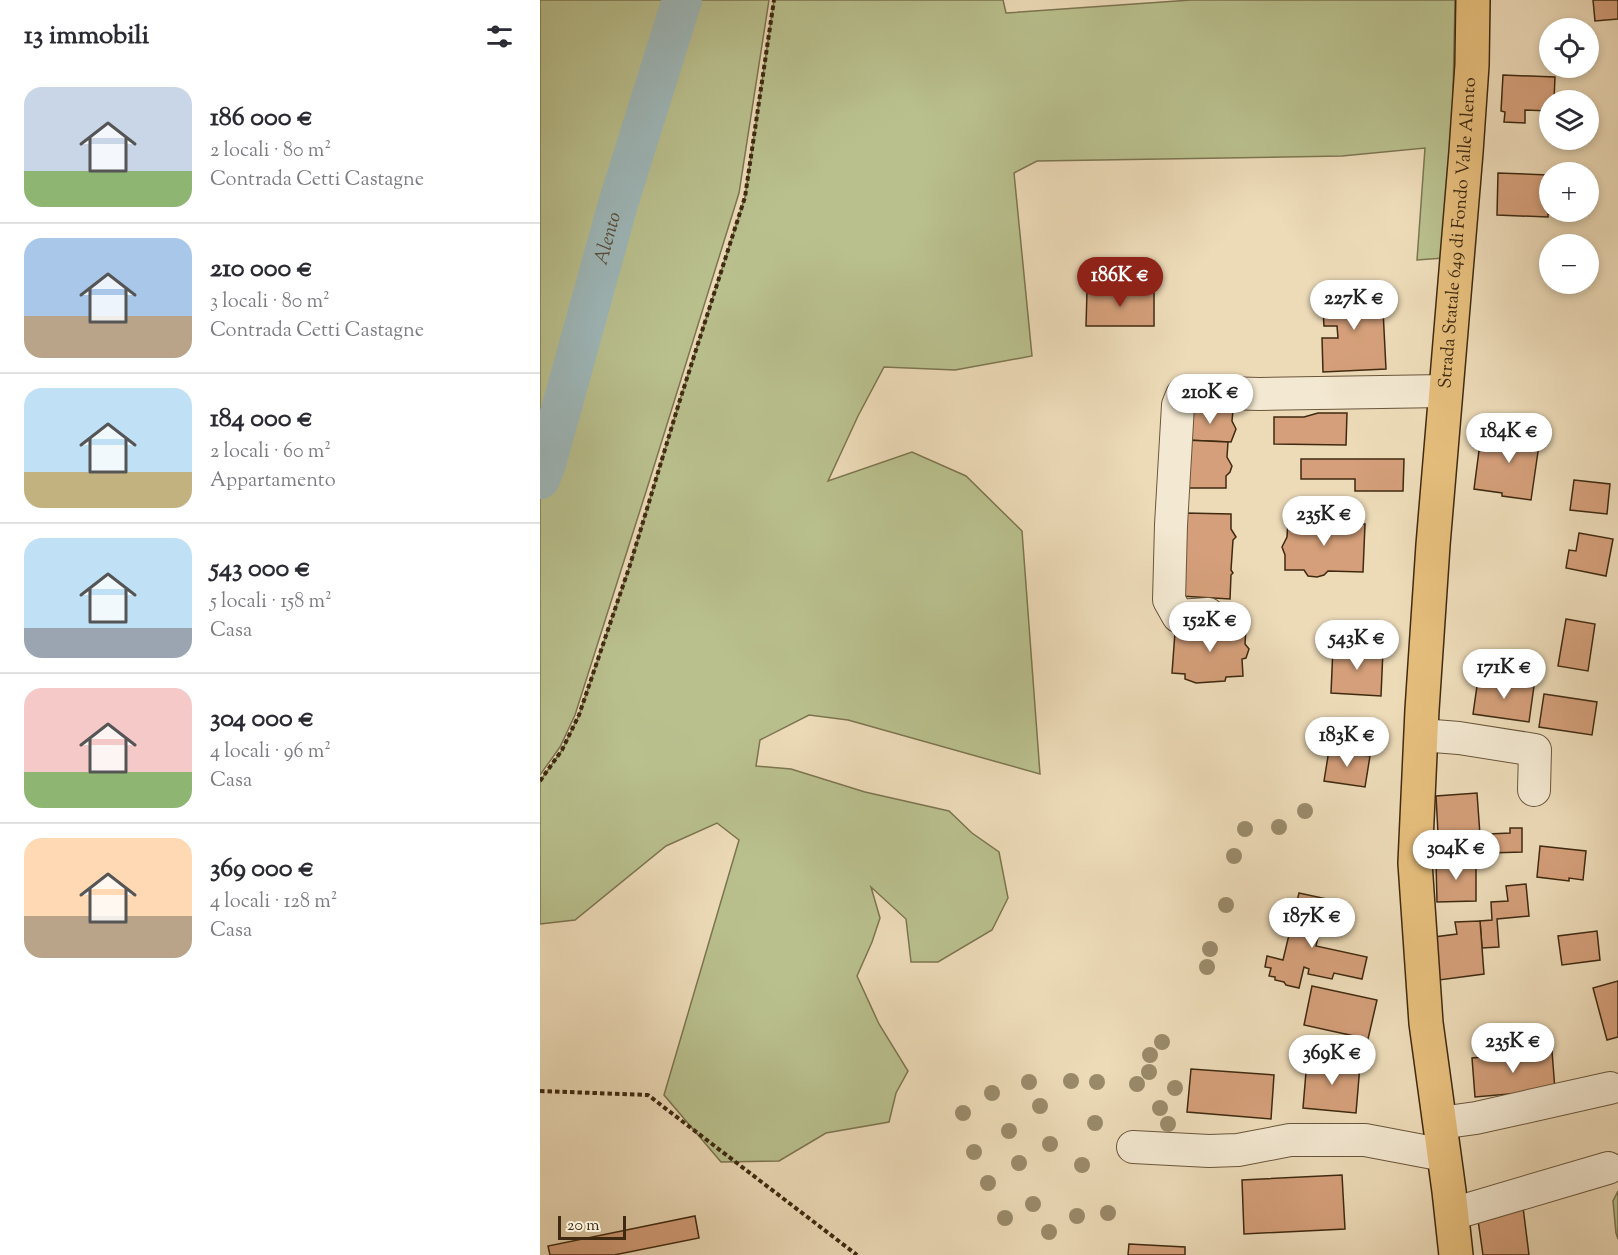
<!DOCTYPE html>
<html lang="it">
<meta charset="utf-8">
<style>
body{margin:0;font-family:"Sorts Mill Goudy",serif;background:#f7f7f7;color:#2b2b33;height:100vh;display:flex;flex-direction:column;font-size:22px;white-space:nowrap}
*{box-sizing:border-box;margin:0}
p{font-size:20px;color:#7c7c81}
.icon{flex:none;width:33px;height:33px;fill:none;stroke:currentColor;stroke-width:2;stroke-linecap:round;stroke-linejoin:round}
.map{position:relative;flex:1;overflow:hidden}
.drawer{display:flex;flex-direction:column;background:#fff;width:540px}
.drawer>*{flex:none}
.buttons{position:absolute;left:999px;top:18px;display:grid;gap:12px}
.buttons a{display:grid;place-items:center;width:60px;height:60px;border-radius:50%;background:#fff;box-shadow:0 3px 9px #0003;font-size:30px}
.scale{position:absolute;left:18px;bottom:15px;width:68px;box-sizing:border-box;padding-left:6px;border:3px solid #3f2a11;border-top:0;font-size:16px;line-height:21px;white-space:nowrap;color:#3f2a11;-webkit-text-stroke:4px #f3e8d1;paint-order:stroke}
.price{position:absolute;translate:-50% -51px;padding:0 14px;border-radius:21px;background:#fff;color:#222;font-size:20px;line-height:39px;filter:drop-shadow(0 2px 3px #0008)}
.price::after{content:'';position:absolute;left:50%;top:36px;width:18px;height:14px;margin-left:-9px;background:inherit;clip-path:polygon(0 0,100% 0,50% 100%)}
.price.on{background:#8f2418;color:#fff}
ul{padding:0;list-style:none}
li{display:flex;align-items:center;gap:18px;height:150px;padding:0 24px}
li+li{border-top:2px solid #e1e1e2}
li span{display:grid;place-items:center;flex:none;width:168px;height:120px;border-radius:18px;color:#555}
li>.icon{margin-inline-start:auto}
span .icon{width:72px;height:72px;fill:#fffc;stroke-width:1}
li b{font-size:26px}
h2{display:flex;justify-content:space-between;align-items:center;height:72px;padding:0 24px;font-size:26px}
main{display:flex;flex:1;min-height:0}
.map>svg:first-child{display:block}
</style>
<main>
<section class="drawer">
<h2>13 immobili<svg class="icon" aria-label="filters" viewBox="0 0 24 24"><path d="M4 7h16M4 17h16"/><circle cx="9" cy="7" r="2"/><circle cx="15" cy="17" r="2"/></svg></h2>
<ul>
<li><span style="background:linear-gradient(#c9d6e8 70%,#8fb573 0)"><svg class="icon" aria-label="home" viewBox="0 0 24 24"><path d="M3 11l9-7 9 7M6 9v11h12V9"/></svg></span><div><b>186 000 €</b><p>2 locali · 80 m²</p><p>Contrada Cetti Castagne</p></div></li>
<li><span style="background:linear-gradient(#a9c7e8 65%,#b9a48a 0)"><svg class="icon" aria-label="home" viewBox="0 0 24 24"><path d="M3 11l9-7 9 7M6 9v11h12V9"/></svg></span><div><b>210 000 €</b><p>3 locali · 80 m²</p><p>Contrada Cetti Castagne</p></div></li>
<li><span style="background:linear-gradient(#bfe0f5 70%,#c2b280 0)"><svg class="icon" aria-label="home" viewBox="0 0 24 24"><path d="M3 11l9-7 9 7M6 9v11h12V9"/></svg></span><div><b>184 000 €</b><p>2 locali · 60 m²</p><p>Appartamento</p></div></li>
<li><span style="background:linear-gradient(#bfe0f5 75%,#9aa5b1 0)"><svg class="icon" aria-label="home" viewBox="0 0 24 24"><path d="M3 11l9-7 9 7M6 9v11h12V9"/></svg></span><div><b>543 000 €</b><p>5 locali · 158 m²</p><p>Casa</p></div></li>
<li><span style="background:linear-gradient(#f6c9c9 70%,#8fb573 0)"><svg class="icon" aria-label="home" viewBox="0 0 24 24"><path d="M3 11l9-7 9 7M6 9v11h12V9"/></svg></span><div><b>304 000 €</b><p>4 locali · 96 m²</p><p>Casa</p></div></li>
<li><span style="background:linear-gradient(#ffd9b3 65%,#b9a48a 0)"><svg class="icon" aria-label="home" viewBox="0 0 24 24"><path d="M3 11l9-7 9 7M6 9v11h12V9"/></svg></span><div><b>369 000 €</b><p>4 locali · 128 m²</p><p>Casa</p></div></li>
</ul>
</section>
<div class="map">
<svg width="1078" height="1255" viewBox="0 0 1078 1255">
<rect width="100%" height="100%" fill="#eddbb8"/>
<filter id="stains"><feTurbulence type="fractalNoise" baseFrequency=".00333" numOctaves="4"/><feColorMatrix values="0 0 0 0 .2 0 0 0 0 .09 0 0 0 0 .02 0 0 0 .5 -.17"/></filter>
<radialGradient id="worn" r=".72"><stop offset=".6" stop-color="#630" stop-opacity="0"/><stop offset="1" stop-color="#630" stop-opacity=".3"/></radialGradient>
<g fill="#b9c08e" stroke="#7c7550" stroke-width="1.5">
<path d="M0,0h141l-64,203 -72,260 -5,12z"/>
<path d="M142,0h87l-30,193 -89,286 -75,236 -15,32 -20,28v-295l7,-17 71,-259z"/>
<path d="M234,0h229l3,13 185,-13h264l-3,143 -8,115 -27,2 8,-112 -83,8 -305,5 -23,12 18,183 -77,14 -71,-3 -26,49 -30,65 84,-29 54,24 56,55 18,243 -192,-54 -39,-5 -49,25 -4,26 35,3 74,23 84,19 23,22 27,19 9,46 -16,32 -54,32h-27l-5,-43 -35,-32 9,31 -8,24 -15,34 22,48 29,47 -12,22 -7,29 -63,11 -47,28 -58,1 -57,-67 75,-255 -22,-17 -51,23 -91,74 -35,4v-143l22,-31 17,-35 51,-150 49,-162 66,-206z"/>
<path d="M1078,1191v48l-2,-6 -3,-32z"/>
</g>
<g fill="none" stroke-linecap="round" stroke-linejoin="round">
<path stroke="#9eb8ba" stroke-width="40" id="s1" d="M0,479l6,-15 72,-260 64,-204"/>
</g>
<g fill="#d49f7a" stroke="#3f2a11" stroke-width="1.5">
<path d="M1053,0h25v19l-23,2z"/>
<path d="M963,75l52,2 -1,23h-4v11l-25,-1v13l-21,-1 1,-10 -4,-1z"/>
<path d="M958,173l50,2 2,37h4v2h-6v3l-51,-2z"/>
<path d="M547,290h67v36h-68z"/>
<path d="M842,290l4,79 -63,3 -1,-34h16l-1,-12h-13l-2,-33z"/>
<path d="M650,406l43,4 -1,11 4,8 -5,13 -46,-2z"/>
<path d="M778,413h29l-1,32 -72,-1v-27h30z"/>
<path d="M964,427l37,4 -10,69 -29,-4v-3l-28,-4 6,-46 21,3z"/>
<path d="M645,440l43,2 -1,15 5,9 -2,6 -4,4v12h-45z"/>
<path d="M761,459h103l-1,32h-48v-12h-54z"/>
<path d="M1034,480l36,4 -3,30 -37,-4z"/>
<path d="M645,513l46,1v15l5,8 -3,3 -2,30 2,3 -2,2 -1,24 -50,-3z"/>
<path d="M773,516h9l5,3 2,4 36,1 -2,48 -35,-1 -4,4 -7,2 -9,-1 -4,-6h-19v-15l-3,-8 5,-10 1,-16 19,2z"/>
<path d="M1039,533l34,6 -7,37 -40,-8 3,-18 7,1z"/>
<path d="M1026,619l29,5 -7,47 -30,-5z"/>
<path d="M667,622l16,1v5l23,1 -1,15 4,5 -3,9 -4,1 1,17 -17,1 -1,4 -29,2 -11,-4v-5l-13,-1 3,-41 16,1 1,-5z"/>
<path d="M793,647l50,3 -2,46 -50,-3z"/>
<path d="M938,679l56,7 -5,36 -56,-8z"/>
<path d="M1004,694l53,8 -5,33 -53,-8z"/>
<path d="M789,750l41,6 -5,31 -41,-6z"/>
<path d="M937,793l4,56 -42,3 -3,-56z"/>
<path d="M970,828h12v24l-32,1 -1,-19 21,-1z"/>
<path d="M1000,846l46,5 -3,29 -14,-2v3l-32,-4z"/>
<path d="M936,861v40l-39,1 -1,-40z"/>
<path d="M986,884l3,32 -32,3 2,28 -17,1 -2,-27 12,-1 -1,-18 17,-1 -2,-15z"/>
<path d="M759,893l28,6 -11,47 51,11 -5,22 -28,-6 -2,6 -24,-5 1,-5 -5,-2 -5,21 -13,-3 -2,-3 -9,-2v-3l-6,-1 2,-8 -6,-1 2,-11 16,4z"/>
<path d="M940,921l4,53 -45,6 -5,-43 23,-3 -2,-12z"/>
<path d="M1057,931l3,29 -38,5 -4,-29z"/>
<path d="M1078,981v56l-11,3 -14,-52z"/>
<path d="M772,986l65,14 -9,39 -64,-14z"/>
<path d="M1012,1051l3,39 -80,7 -3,-39z"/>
<path d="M767,1060l53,5 -4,48 -53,-5z"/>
<path d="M651,1069l83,6 -3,44 -84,-7z"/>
<path d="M802,1175l3,54 -101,5 -2,-54z"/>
<path d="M983,1207l6,48h-46l-5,-35z"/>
<path d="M155,1216l4,22 -85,17h-64l-2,-9z"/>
<path d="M589,1244l56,3v8h-57z"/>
</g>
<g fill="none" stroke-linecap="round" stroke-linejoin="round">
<g stroke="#6a563b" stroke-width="34">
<g id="minor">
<path d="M668,614l-30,2 -9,-16 2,-75 7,-120 4,-10 5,-3 73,2 185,-3"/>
<path d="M881,735l38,3 76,12 -1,40"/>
<path d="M900,1123l36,-5 134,-30"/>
<path d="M593,1147l76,4 29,-1 52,-10h75l79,15"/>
<path d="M912,1214l156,-46"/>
</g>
</g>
<g stroke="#3f2a11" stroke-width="36">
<g id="major">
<path id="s2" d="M916,1255l-7,-64 -23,-168 -11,-160 7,-153 11,-165 33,-393 6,-87 1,-65"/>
</g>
</g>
<g stroke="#3f2a11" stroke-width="4" stroke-dasharray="4.5 3" stroke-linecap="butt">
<path d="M0,781l22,-31 17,-35 51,-150 49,-162 66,-206 29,-197"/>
<path d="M0,1091l108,4 209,160"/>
</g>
<use href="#minor" stroke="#f3e8d1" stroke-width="32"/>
<use href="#major" stroke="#e6be7c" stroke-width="33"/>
</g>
<g fill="#9a8a6a">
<circle cx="765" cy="811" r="8"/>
<circle cx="739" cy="827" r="8"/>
<circle cx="705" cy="829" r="8"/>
<circle cx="694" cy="856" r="8"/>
<circle cx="686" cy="905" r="8"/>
<circle cx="670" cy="949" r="8"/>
<circle cx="667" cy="967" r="8"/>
<circle cx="622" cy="1042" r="8"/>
<circle cx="610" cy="1055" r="8"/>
<circle cx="609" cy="1072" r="8"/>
<circle cx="531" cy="1081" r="8"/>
<circle cx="489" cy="1082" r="8"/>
<circle cx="557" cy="1082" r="8"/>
<circle cx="597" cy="1084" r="8"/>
<circle cx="635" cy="1088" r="8"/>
<circle cx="452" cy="1093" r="8"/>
<circle cx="500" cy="1106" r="8"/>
<circle cx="620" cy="1108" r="8"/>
<circle cx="423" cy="1113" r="8"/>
<circle cx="555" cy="1123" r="8"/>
<circle cx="628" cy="1124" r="8"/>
<circle cx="469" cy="1131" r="8"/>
<circle cx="510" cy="1144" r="8"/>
<circle cx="434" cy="1152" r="8"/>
<circle cx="479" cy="1163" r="8"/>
<circle cx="542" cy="1165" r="8"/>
<circle cx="448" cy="1183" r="8"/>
<circle cx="493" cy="1204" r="8"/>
<circle cx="568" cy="1213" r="8"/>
<circle cx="537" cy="1216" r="8"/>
<circle cx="465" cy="1218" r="8"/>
<circle cx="509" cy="1232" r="8"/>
</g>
<g text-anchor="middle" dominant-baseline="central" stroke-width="6" stroke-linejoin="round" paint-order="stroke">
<g font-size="18" fill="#3f2a11" stroke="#f3e8d1">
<text stroke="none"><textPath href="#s2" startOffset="1026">Strada Statale 649 di Fondo Valle Alento</textPath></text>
</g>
<g font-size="20" font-style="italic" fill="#574e3b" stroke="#f3e8d1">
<text stroke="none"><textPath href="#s1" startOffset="250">Alento</textPath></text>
</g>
</g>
<rect width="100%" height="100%" filter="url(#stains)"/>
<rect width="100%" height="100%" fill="url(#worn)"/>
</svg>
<div class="buttons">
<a><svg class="icon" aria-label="locate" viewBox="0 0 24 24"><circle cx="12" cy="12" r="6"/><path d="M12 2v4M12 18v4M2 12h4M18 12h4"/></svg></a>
<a><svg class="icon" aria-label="layers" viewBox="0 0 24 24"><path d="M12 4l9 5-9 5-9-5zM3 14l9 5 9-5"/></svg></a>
<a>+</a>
<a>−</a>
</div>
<div class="scale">20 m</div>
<b class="price on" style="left:580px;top:308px">186K €</b>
<b class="price" style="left:814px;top:331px">227K €</b>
<b class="price" style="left:670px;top:425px">210K €</b>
<b class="price" style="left:969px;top:464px">184K €</b>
<b class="price" style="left:784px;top:547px">235K €</b>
<b class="price" style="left:670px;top:653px">152K €</b>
<b class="price" style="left:817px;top:671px">543K €</b>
<b class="price" style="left:964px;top:700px">171K €</b>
<b class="price" style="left:807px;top:768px">183K €</b>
<b class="price" style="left:916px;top:881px">304K €</b>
<b class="price" style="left:772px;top:949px">187K €</b>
<b class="price" style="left:973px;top:1074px">235K €</b>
<b class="price" style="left:792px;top:1086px">369K €</b>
</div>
</main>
